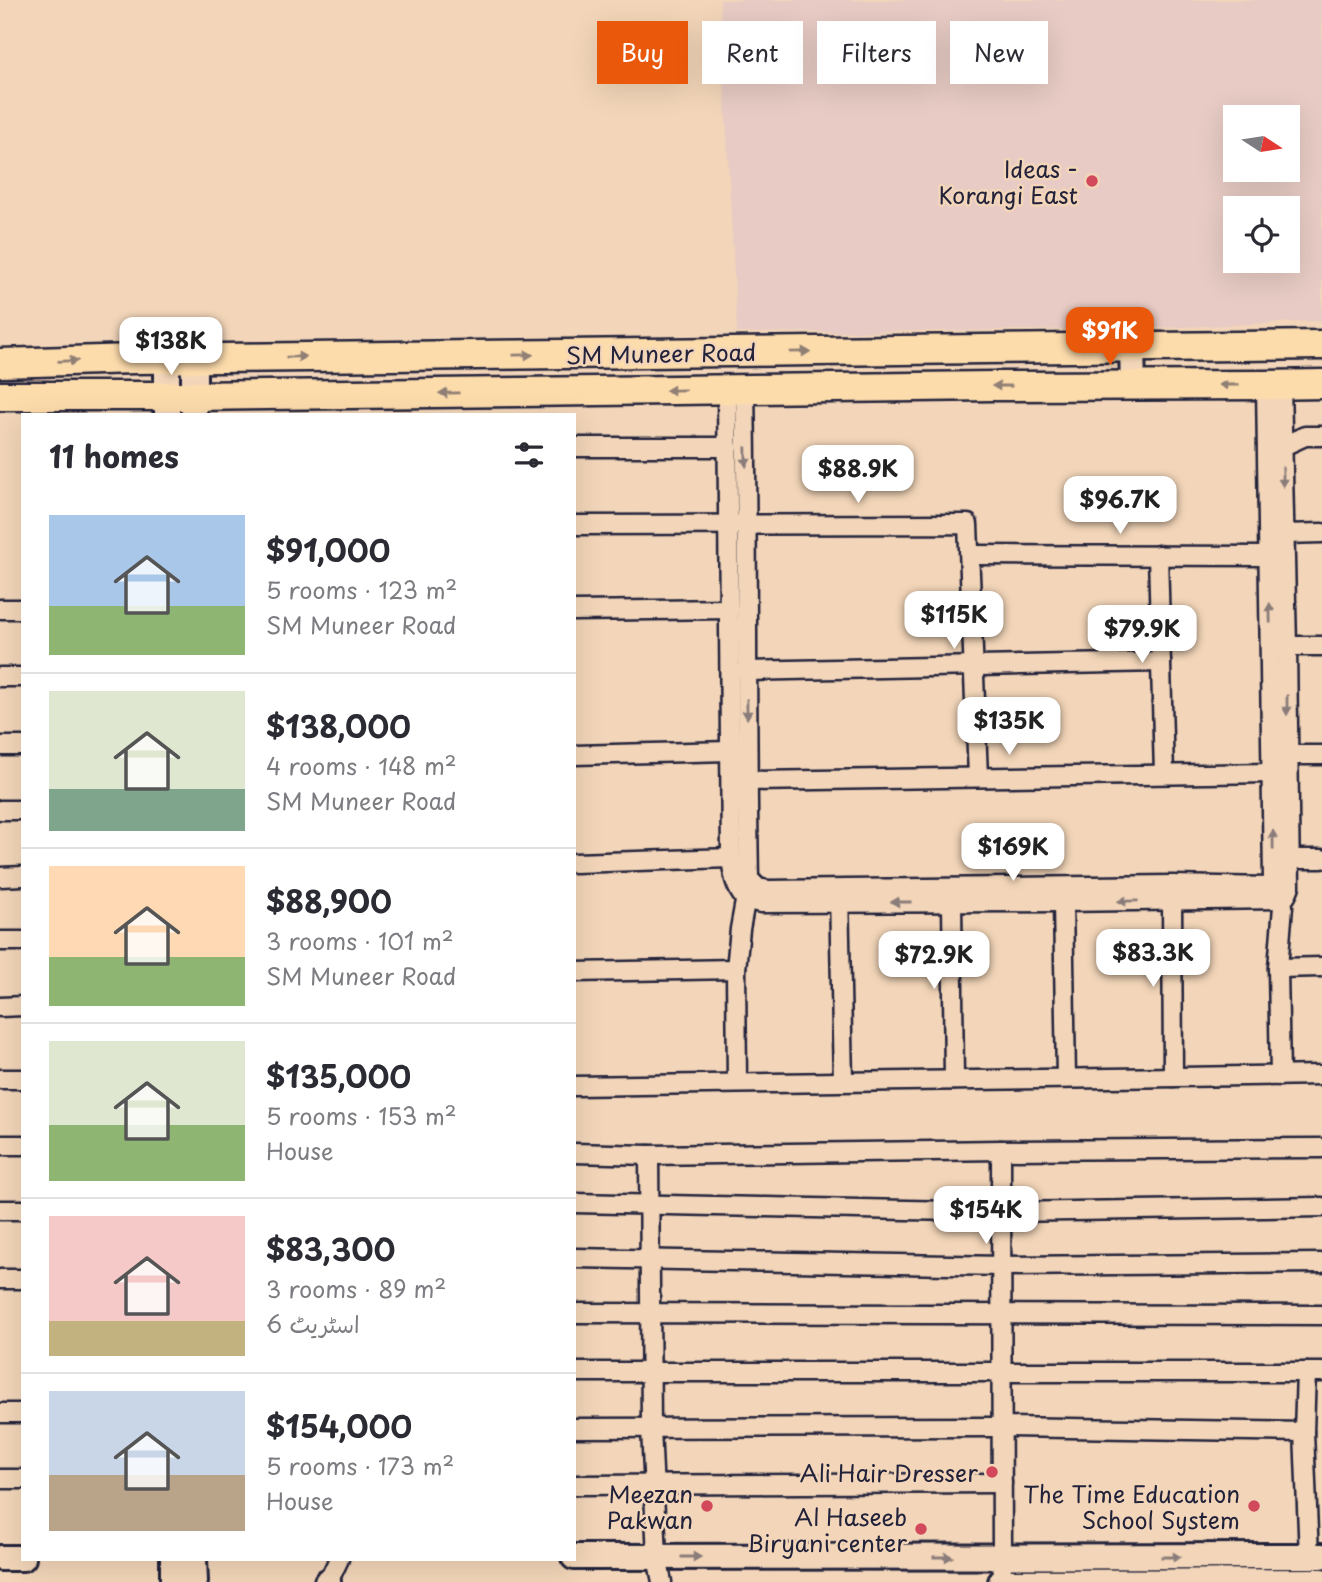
<!DOCTYPE html>
<meta charset="utf-8">
<style>
body{margin:0;font-family:"Playpen Sans","Playpen Sans Arabic",sans-serif;background:#f2f2f3;color:#2b2b33;height:100vh;display:flex;flex-direction:column;font-size:26px;white-space:nowrap}
*{box-sizing:border-box;margin:0}
p{font-size:23px;color:#7c7c81}
.icon{flex:none;width:38px;height:38px;fill:none;stroke:currentColor;stroke-width:2;stroke-linecap:round;stroke-linejoin:round}
.map{position:relative;flex:1;overflow:hidden}
.sheet{position:absolute;left:21px;top:413px;width:555px;height:1148px;display:flex;flex-direction:column;background:#fff;border-radius:0px;box-shadow:0 7px 28px #0002}
.sheet>*{flex:none}
.guide{position:absolute;left:597px;top:21px;width:620px;height:63px;display:flex;gap:14px}
.needle{width:46px;rotate:102deg}
.tools{position:absolute;left:1223px;top:105px;display:grid;gap:14px}
.tools a{display:grid;place-items:center;width:77px;height:77px;border-radius:0px;background:#fff;box-shadow:0 7px 28px #0002;font-size:35px}
.price{position:absolute;translate:-50% -60px;padding:0 16px;border-radius:14px;background:#fff;color:#222;font-size:23px;line-height:46px;filter:drop-shadow(0 2px 4px #0008)}
.price::after{content:'';position:absolute;left:50%;top:42px;width:21px;height:16px;margin-left:-10px;background:inherit;clip-path:polygon(0 0,100% 0,50% 100%)}
.price.active{background:#ea580c;color:#fff}
ul{padding:0;list-style:none}
li{display:flex;align-items:center;gap:21px;height:175px;padding:0 28px}
li+li{border-top:2px solid #e1e1e2}
li span{display:grid;place-items:center;flex:none;width:196px;height:140px;border-radius:0px;color:#555}
li>.icon{margin-inline-start:auto}
span .icon{width:84px;height:84px;fill:#fffc;stroke-width:1}
li b{font-size:30px}
h2{display:flex;justify-content:space-between;align-items:center;height:84px;padding:0 28px;font-size:30px}
.pill{padding:0 24px;border-radius:0px;background:#fff;box-shadow:0 7px 28px #0002;font-size:24px;line-height:63px}
.pill.active{background:#ea580c;color:#fff}
.map>svg:first-child{display:block}
</style>
<div class="map">
<svg width="1322" height="1582" viewBox="0 0 1322 1582">
<rect width="100%" height="100%" fill="#f3d6b9"/>
<filter id="ink" filterUnits="userSpaceOnUse"><feTurbulence type="fractalNoise" baseFrequency=".0143" numOctaves="2"/><feDisplacementMap in="SourceGraphic" scale="14" xChannelSelector="R" yChannelSelector="G"/><feConvolveMatrix kernelMatrix="1 2 1 2 8 2 1 2 1" color-interpolation-filters="sRGB"/></filter>
<g filter="url(#ink)">
<path fill="#e7cbc4" fill-rule="evenodd" d="M720,0h602v321l-188,8 -397,4zM1236,117h52v53h-52zM1236,208h52v53h-52z"/>
<g fill="none" stroke-linecap="round" stroke-linejoin="round">
<g stroke="#22223b" stroke-width="23">
<g id="street">
<path d="M727,389l4,469c2,15 4,30 15,42l15,3 302,-1 218,-3 5,-3 4,-10 -3,-240 -6,-261"/>
<path d="M745,389c3,163 1,327 4,490l9,9 11,2 403,-5 97,2 4,-7 -7,-495"/>
<path d="M1271,445l12,1 22,-10h17"/>
<path d="M574,447h154"/>
<path d="M574,525l394,-1 10,253"/>
<path d="M1284,534l38,-1"/>
<path d="M970,555l299,1"/>
<path d="M1158,555l6,219"/>
<path d="M0,609h23"/>
<path d="M574,611l155,-2"/>
<path d="M1287,646h35"/>
<path d="M746,671l415,-9"/>
<path d="M0,677h23"/>
<path d="M0,746h23"/>
<path d="M574,755l156,-4"/>
<path d="M1287,755h35"/>
<path d="M747,781l525,-8"/>
<path d="M0,810h23"/>
<path d="M1289,859h33"/>
<path d="M574,863l157,-5"/>
<path d="M0,877l23,-1"/>
<path d="M1276,890l5,9 2,7 -5,62 2,108"/>
<path d="M839,892l4,189"/>
<path d="M1172,900l1,177"/>
<path d="M952,902l2,178"/>
<path d="M1063,902l3,176"/>
<path d="M0,941h23"/>
<path d="M1278,968l44,-1"/>
<path d="M574,972l162,-3"/>
<path d="M0,1007l23,-1"/>
<path d="M0,1079h23"/>
<path d="M737,1082l-1,-113 4,-40 7,-38"/>
<path d="M574,1086l748,-11"/>
<path d="M0,1145h23"/>
<path d="M1001,1150l1,418"/>
<path d="M574,1153l75,2 352,-5 321,-2"/>
<path d="M649,1155l2,273 6,129 5,25"/>
<path d="M574,1203l427,9 321,-5"/>
<path d="M0,1210h23"/>
<path d="M574,1258l428,8 320,-3"/>
<path d="M0,1279h23"/>
<path d="M574,1313l748,2"/>
<path d="M574,1372h748"/>
<path d="M1306,1372l-2,60 5,125"/>
<path d="M0,1413h23"/>
<path d="M574,1428l427,-1 303,5"/>
<path d="M0,1479h23"/>
<path d="M574,1485l428,-2"/>
<path d="M328,1582l11,-23"/>
</g>
</g>
<g stroke="#22223b" stroke-width="30">
<g id="secondary">
<path d="M1132,347l1,39"/>
<path d="M167,359v56"/>
<path d="M194,415v-56"/>
<path d="M574,1557l748,-1"/>
<path d="M0,1558h23"/>
<path d="M173,1559v23"/>
<path d="M194,1559l1,23"/>
<path d="M327,1582h1"/>
<path d="M1001,1582l321,-1"/>
</g>
</g>
<g stroke="#22223b" stroke-width="33">
<g id="primary">
<path d="M0,363l135,-4 1187,-14"/>
<path d="M0,396h194l799,-10 273,-1 56,-1"/>
</g>
</g>
<use href="#street" stroke="#f3d6b9" stroke-width="18"/>
<use href="#secondary" stroke="#f3d6b9" stroke-width="24"/>
<use href="#primary" stroke="#fddcac" stroke-width="28"/>
</g>
<defs><path id="oneway-solid" d="M-6-.8H1V-3.2L6.5 0L1 3.2V.8H-6Z" transform="scale(1.75)"/></defs>
<g fill="#907f74">
<use href="#oneway-solid" transform="translate(800 352) rotate(-1)"/>
<use href="#oneway-solid" transform="translate(523 355) rotate(-1)"/>
<use href="#oneway-solid" transform="translate(296 357) rotate(-1)"/>
<use href="#oneway-solid" transform="translate(68 361) rotate(-2)"/>
<use href="#oneway-solid" transform="translate(1229 385) rotate(180)"/>
<use href="#oneway-solid" transform="translate(1002 386) rotate(180)"/>
<use href="#oneway-solid" transform="translate(676 390) rotate(179)"/>
<use href="#oneway-solid" transform="translate(449 393) rotate(179)"/>
</g>
<g fill="#8a7c7a">
<use href="#oneway-solid" transform="translate(746 457) rotate(89)"/>
<use href="#oneway-solid" transform="translate(1283 477) rotate(89)"/>
<use href="#oneway-solid" transform="translate(1270 613) rotate(-91)"/>
<use href="#oneway-solid" transform="translate(1287 705) rotate(90)"/>
<use href="#oneway-solid" transform="translate(747 709) rotate(89)"/>
<use href="#oneway-solid" transform="translate(1273 840) rotate(-91)"/>
<use href="#oneway-solid" transform="translate(1128 901) rotate(179)"/>
<use href="#oneway-solid" transform="translate(901 902) rotate(180)"/>
<use href="#oneway-solid" transform="translate(691 1557)"/>
<use href="#oneway-solid" transform="translate(943 1557)"/>
<use href="#oneway-solid" transform="translate(1171 1557)"/>
</g>
</g>
<g fill="#d1495b" stroke="#f3d6b9" stroke-width="2.5">
<circle cx="1092" cy="181" r="7"/>
<circle cx="992" cy="1472" r="7"/>
<circle cx="707" cy="1506" r="7"/>
<circle cx="1254" cy="1506" r="7"/>
<circle cx="921" cy="1529" r="7"/>
</g>
<g text-anchor="middle" dominant-baseline="central" stroke-width="5" stroke-linejoin="round" paint-order="stroke">
<g font-size="23" fill="#22223b" stroke="#f3d6b9" text-anchor="end">
<text x="1078" y="168">Ideas -<tspan x="1078" dy="26">Korangi East</tspan></text>
<text x="978" y="1472">Ali Hair Dresser</text>
<text x="693" y="1493">Meezan<tspan x="693" dy="26">Pakwan</tspan></text>
<text x="1240" y="1493">The Time Education<tspan x="1240" dy="26">School System</tspan></text>
<text x="907" y="1516">Al Haseeb<tspan x="907" dy="26">Biryani center</tspan></text>
</g>
<g font-size="23" fill="#22223b" stroke="#f3d6b9">
<text transform="translate(661 353) rotate(-1)">SM Muneer Road</text>
</g>
</g>
</svg>
<div class="tools">
<a><svg class="needle" viewBox="-14 -14 28 28"><path d="M0-13l5 13h-10z" fill="#e53935"/><path d="M0 13l5-13h-10z" fill="#7c7c81"/></svg></a>
<a><svg class="icon" aria-label="locate" viewBox="0 0 24 24"><circle cx="12" cy="12" r="6"/><path d="M12 2v4M12 18v4M2 12h4M18 12h4"/></svg></a>
</div>
<b class="price active" style="left:1110px;top:367px">$91K</b>
<b class="price" style="left:171px;top:377px">$138K</b>
<b class="price" style="left:858px;top:505px">$88.9K</b>
<b class="price" style="left:1120px;top:536px">$96.7K</b>
<b class="price" style="left:954px;top:651px">$115K</b>
<b class="price" style="left:1142px;top:665px">$79.9K</b>
<b class="price" style="left:1009px;top:757px">$135K</b>
<b class="price" style="left:1013px;top:883px">$169K</b>
<b class="price" style="left:1153px;top:989px">$83.3K</b>
<b class="price" style="left:934px;top:991px">$72.9K</b>
<b class="price" style="left:986px;top:1246px">$154K</b>
<div class="guide">
<a class="pill active">Buy</a>
<a class="pill">Rent</a>
<a class="pill">Filters</a>
<a class="pill">New</a>
</div>
<section class="sheet">
<h2>11 homes<svg class="icon" aria-label="filters" viewBox="0 0 24 24"><path d="M4 7h16M4 17h16"/><circle cx="9" cy="7" r="2"/><circle cx="15" cy="17" r="2"/></svg></h2>
<ul>
<li><span style="background:linear-gradient(#a9c7e8 65%,#8fb573 0)"><svg class="icon" aria-label="home" viewBox="0 0 24 24"><path d="M3 11l9-7 9 7M6 9v11h12V9"/></svg></span><div><b>$91,000</b><p>5 rooms · 123 m²</p><p>SM Muneer Road</p></div></li>
<li><span style="background:linear-gradient(#dfe7d0 70%,#7fa58c 0)"><svg class="icon" aria-label="home" viewBox="0 0 24 24"><path d="M3 11l9-7 9 7M6 9v11h12V9"/></svg></span><div><b>$138,000</b><p>4 rooms · 148 m²</p><p>SM Muneer Road</p></div></li>
<li><span style="background:linear-gradient(#ffd9b3 65%,#8fb573 0)"><svg class="icon" aria-label="home" viewBox="0 0 24 24"><path d="M3 11l9-7 9 7M6 9v11h12V9"/></svg></span><div><b>$88,900</b><p>3 rooms · 101 m²</p><p>SM Muneer Road</p></div></li>
<li><span style="background:linear-gradient(#dfe7d0 60%,#8fb573 0)"><svg class="icon" aria-label="home" viewBox="0 0 24 24"><path d="M3 11l9-7 9 7M6 9v11h12V9"/></svg></span><div><b>$135,000</b><p>5 rooms · 153 m²</p><p>House</p></div></li>
<li><span style="background:linear-gradient(#f6c9c9 75%,#c2b280 0)"><svg class="icon" aria-label="home" viewBox="0 0 24 24"><path d="M3 11l9-7 9 7M6 9v11h12V9"/></svg></span><div><b>$83,300</b><p>3 rooms · 89 m²</p><p>اسٹریٹ 6</p></div></li>
<li><span style="background:linear-gradient(#c9d6e8 60%,#b9a48a 0)"><svg class="icon" aria-label="home" viewBox="0 0 24 24"><path d="M3 11l9-7 9 7M6 9v11h12V9"/></svg></span><div><b>$154,000</b><p>5 rooms · 173 m²</p><p>House</p></div></li>
</ul>
</section>
</div>
